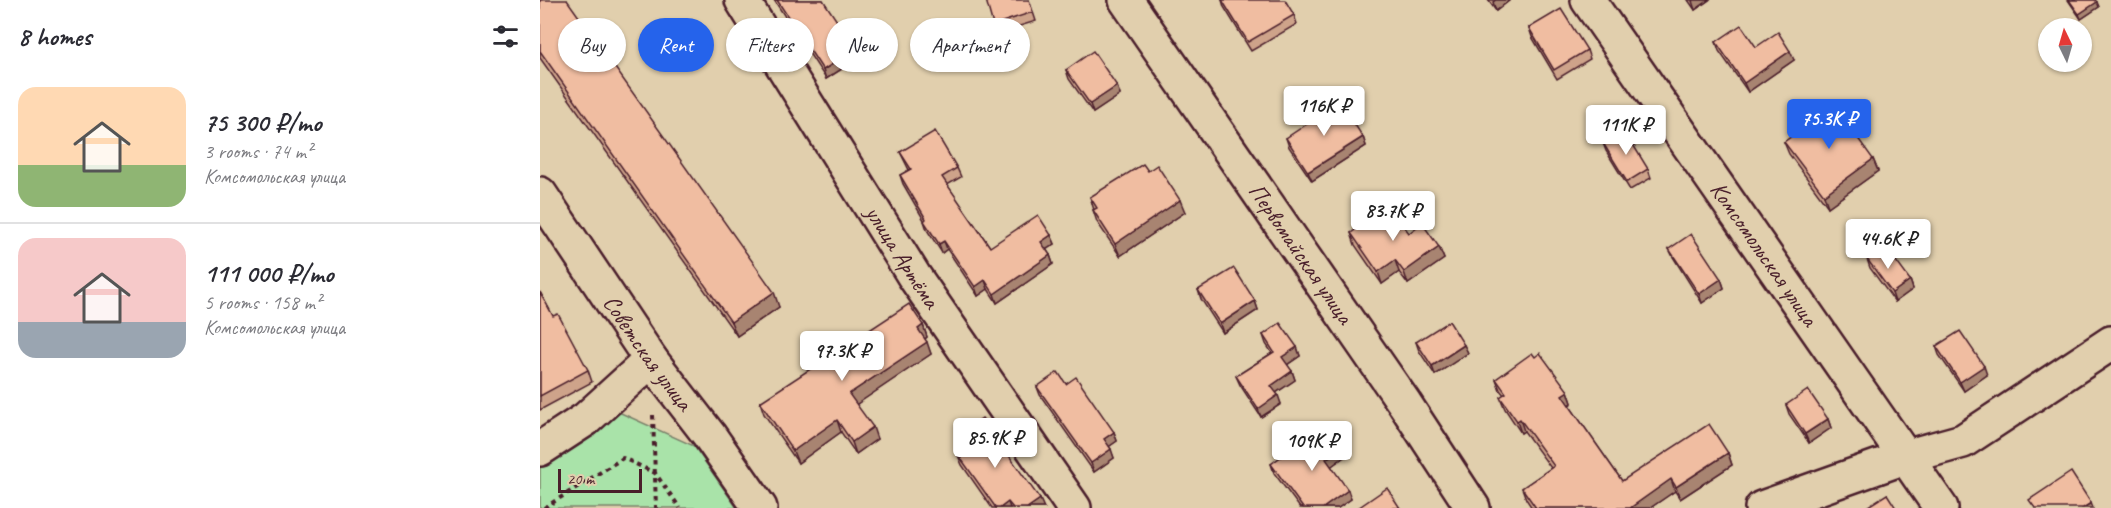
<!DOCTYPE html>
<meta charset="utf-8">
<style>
body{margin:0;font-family:Caveat,sans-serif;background:#f2f2f3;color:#2b2b33;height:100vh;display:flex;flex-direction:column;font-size:22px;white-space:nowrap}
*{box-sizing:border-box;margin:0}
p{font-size:20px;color:#7c7c81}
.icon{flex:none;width:33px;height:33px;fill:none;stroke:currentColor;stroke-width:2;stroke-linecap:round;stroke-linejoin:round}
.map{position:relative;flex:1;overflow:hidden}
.details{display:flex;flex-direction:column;background:#fff;width:540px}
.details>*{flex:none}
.banner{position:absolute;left:18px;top:18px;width:570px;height:54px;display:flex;gap:12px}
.needle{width:39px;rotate:355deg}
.controls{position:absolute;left:1498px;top:18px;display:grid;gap:12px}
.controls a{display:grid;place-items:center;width:54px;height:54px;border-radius:50%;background:#fff;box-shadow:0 2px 4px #0004;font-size:30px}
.scale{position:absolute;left:18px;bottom:15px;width:84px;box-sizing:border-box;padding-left:6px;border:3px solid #4a1f2b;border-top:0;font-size:16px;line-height:21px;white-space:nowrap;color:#4a1f2b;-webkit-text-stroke:4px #e1cfad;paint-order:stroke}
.price{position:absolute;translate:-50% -51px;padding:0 14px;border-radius:6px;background:#fff;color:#222;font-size:20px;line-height:39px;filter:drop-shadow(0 2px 3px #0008)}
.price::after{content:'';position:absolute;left:50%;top:36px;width:18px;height:14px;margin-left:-9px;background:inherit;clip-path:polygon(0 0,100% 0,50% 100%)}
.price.current{background:#2563eb;color:#fff}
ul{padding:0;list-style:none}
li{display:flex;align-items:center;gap:18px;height:150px;padding:0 18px}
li+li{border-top:2px solid #e1e1e2}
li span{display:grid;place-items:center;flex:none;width:168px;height:120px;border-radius:18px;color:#555}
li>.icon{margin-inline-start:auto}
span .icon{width:72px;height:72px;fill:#fffc;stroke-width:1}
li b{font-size:26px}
h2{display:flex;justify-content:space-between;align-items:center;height:72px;padding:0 18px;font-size:26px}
.chip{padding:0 21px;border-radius:27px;background:#fff;box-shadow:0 2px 4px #0004;font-size:21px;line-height:54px}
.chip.current{background:#2563eb;color:#fff}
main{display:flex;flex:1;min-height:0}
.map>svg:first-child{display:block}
</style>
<main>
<section class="details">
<h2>8 homes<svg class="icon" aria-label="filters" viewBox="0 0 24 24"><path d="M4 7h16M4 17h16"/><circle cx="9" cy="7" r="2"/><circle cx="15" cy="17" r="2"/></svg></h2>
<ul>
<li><span style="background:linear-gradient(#ffd9b3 65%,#8fb573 0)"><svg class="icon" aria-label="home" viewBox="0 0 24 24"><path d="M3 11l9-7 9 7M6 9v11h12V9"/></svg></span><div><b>75 300 ₽/mo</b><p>3 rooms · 74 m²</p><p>Комсомольская улица</p></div></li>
<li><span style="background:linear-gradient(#f6c9c9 70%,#9aa5b1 0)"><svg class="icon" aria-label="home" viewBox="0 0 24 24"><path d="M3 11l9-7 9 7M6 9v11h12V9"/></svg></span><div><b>111 000 ₽/mo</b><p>5 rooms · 158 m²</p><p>Комсомольская улица</p></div></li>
</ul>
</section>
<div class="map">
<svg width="1571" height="508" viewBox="0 0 1571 508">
<rect width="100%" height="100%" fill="#e1cfad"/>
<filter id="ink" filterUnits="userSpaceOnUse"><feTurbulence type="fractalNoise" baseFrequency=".0167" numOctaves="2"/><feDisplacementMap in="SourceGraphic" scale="12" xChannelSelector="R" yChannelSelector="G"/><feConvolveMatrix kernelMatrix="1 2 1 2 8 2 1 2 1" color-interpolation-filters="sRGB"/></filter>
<g filter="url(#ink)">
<path fill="#a9e3a9" stroke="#7a816a" stroke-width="1.5" d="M72,409l82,37 43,62h-197v-46z"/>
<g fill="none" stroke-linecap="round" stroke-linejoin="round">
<g stroke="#4a1f2b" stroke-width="38">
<g id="minor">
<path id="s1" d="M202,0l172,276 160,232"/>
<path id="s2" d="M586,0l279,404 68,104"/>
<path id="s3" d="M1048,0l353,508"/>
<path id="s4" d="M0,194l111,166 58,75 51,73"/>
<path d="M0,449l46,-30 65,-59"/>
<path d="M1222,508l143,-51 58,-16 148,-98"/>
</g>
</g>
<g stroke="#4a1f2b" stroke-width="4" stroke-dasharray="4.5 4.5" stroke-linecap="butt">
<path d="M113,415l3,93"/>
<path d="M4,508l79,-50 32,15 25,35"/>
</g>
<use href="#minor" stroke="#e1cfad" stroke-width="33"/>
</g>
<g fill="#cea38a" stroke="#4a1f2b" stroke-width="1.5">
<path d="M0,0l239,307 -42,29 -197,-278z"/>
<path d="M234,0h49l27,45 -12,7 4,6 3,9 -19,12z"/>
<path d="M489,0l7,21 -39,12 -4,-8z"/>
<path d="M682,0l72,15 3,9 -46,27 -27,-44z"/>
<path d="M948,0h22l-14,11z"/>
<path d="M1148,0h21l-14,10z"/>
<path d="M1528,0h27l4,7 -18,12z"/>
<path d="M989,28l58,22 3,9 -33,20 -25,-42z"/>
<path d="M1176,42l40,5 38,13 -46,32 -29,-41z"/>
<path d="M526,70l51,16 3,9 -27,18 -24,-34z"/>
<path d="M823,137l3,9 -54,35 -23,-34 -3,-9z"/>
<path d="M1244,142l89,17 5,12 -50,36 -39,-53z"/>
<path d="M1063,143l45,26 3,9 -21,12 -24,-39z"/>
<path d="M360,152l57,16 4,9 -14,8 43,62 61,-12 4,9 -9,5 4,6 3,9 -56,39 -9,-14 -10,7 -31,-47 -5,4 -15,-23 -3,-9v-1l-21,-36 -3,-9 9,-5z"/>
<path d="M608,171l37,41 -65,44 -23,-34 -4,-12h1l-4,-13z"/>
<path d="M811,233h58l30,14 5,12 -36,25 -9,-12 -17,12 -27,-39z"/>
<path d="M1129,249l52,30 3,9 -22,15 -29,-46z"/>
<path d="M1327,259l43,21 3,9 -18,13 -25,-34z"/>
<path d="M658,290l57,11 3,9 -35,23 -22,-34z"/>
<path d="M0,292l13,24 35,54 4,12 -52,28z"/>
<path d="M383,325l4,12 -2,2 6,15 -75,50 21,35 -21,15 -15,-22 -43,31 -34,-49 -4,-12z"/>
<path d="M723,335l34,12 3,9 -13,9 5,6 3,9 -19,13 5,11 -20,13 -21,-32 -4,-9 36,-23 -6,-9z"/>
<path d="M876,342l48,3 4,8 -33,22 -16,-24z"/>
<path d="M1396,346l51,29 -23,16 -25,-36z"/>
<path d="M995,357l33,34 4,12 -3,2 53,76 106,-28 4,12 -52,34 -5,-8 -25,17h-118l-6,-9 -4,-11 29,-20 -27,-37 -3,2 -16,-24 -5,-12 4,-2 -4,-5 -4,-11z"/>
<path d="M497,387l77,45 3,9 -8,5 5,12 -20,14 -54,-77z"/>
<path d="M1246,405l42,14 3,9 -22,15 -20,-29z"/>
<path d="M421,433l83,75h-52l-30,-43 -5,-12 10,-7z"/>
<path d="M757,451l47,6 -13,9 20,33 -13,9h-38l-26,-35 -3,-9z"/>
</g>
<g fill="#a88471" stroke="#4a1f2b" stroke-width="1.5">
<path d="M956,0h14l-14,11 -3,-9z"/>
<path d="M1154,0h15l-14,10 -3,-9z"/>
<path d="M1557,2l2,5 -18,12 -2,-5z"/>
<path d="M307,36l3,9 -14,9 -3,-9z"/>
<path d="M1250,51l4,9 -46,32 -4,-9z"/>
<path d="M302,58l3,9 -19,12 -3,-9z"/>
<path d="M577,86l3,9 -27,18 -3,-9z"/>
<path d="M823,137l3,9 -54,35 -4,-9z"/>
<path d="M1333,159l5,12 -50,36 -4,-12z"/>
<path d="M640,200l5,12 -65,44 -5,-12z"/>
<path d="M511,235l4,9 -11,7 -3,-9z"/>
<path d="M404,241l3,8 -5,4 -3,-9z"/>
<path d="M899,247l5,12 -36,25 -4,-12z"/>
<path d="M510,255l3,9 -56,39 -3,-9z"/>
<path d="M855,260l4,12 -17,12 -4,-12z"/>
<path d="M1181,279l3,9 -22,15 -3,-9z"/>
<path d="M445,280l3,9 -10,7 -3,-9z"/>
<path d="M1370,280l3,9 -18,13 -3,-9z"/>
<path d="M234,292l5,15 -42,29 -6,-14z"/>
<path d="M715,301l3,9 -35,23 -3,-9z"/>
<path d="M383,325l4,12 -5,4 -4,-12z"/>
<path d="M387,342l4,12 -77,52 -5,-12z"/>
<path d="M924,345l4,8 -33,22 -3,-9z"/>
<path d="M757,347l3,9 -15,10 -3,-9z"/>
<path d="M1444,366l3,9 -23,16 -4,-9z"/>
<path d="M752,371l3,9 -21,14 -3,-8z"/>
<path d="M1028,391l4,12 -6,4 -4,-12z"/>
<path d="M738,395l3,9 -20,13 -3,-8z"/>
<path d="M980,419l4,12 -3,2 -4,-12z"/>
<path d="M1288,419l3,9 -22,15 -4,-9z"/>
<path d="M297,420l4,12 -43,31 -5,-12z"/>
<path d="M333,427l4,12 -21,15 -4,-12z"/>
<path d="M574,432l3,9 -10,7 -3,-9z"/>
<path d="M801,448l3,9 -15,11 -3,-9z"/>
<path d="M571,449l3,9 -20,14 -3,-9z"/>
<path d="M1188,453l4,12 -52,34 -4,-12z"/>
<path d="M1131,479l4,12 -25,17h-20z"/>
<path d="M808,490l3,9 -13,9h-15z"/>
<path d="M500,499l4,9h-17z"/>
<path d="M468,502l2,6h-10z"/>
<path d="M1551,503l2,5h-10z"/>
</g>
<g fill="#f0bda1" stroke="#4a1f2b" stroke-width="1.5">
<path d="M0,0h27l207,292 -43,30 -191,-271z"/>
<path d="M237,0h46l24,36 -14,9 9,13 -19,12z"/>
<path d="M446,0h43l4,12 -40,13z"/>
<path d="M682,0h63l9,15 -46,27z"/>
<path d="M1529,0h26l2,2 -18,12z"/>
<path d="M1021,9l26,41 -33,20 -25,-42z"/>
<path d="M1201,25l15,22 22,-15 12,19 -46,32 -28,-41z"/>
<path d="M553,51l24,35 -27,18 -24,-34z"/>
<path d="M800,102l23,35 -55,35 -22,-34z"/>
<path d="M1294,105l39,54 -49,36 -40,-53z"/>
<path d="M1084,130l24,39 -21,13 -24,-39z"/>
<path d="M395,131l22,37 -15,9 48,70 48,-32 13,20 -10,7 9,13 -56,39 -9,-14 -10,7 -31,-46 -5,3 -15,-23 2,-2 -26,-44 11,-6 -11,-17z"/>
<path d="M603,164l5,7 9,-6 23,35 -65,44 -22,-34 4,-2 -7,-11z"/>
<path d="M849,206l20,27 13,-10 17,24 -35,25 -9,-12 -17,12 -27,-39z"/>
<path d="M1151,234l30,45 -22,15 -30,-45z"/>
<path d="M1345,246l25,34 -18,13 -25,-34z"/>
<path d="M694,268l21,33 -35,23 -22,-34z"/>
<path d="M0,292l13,24 5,-2 30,56 -48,26z"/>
<path d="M369,304l14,21 -5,4 9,13 -78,52 24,33 -21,15 -15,-22 -44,31 -33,-49z"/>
<path d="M909,321l15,24 -32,21 -16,-24z"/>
<path d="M740,323l17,24 -15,10 10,14 -21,15 7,9 -20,14 -22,-33 38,-24 -11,-17z"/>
<path d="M1420,331l24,35 -24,16 -24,-36z"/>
<path d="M992,353l3,4 5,-4 28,38 -6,4 60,86 87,-57 19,29 -52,34 -5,-8 -41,29h-94l-14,-20 32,-22 -34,-47 -3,2 -17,-24 6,-4 -10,-14z"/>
<path d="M518,372l8,12 10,-7 38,55 -10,7 7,10 -20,14 -54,-76z"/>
<path d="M1268,390l20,29 -23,15 -19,-29z"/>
<path d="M442,418l58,81 -13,9h-14l-5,-6 -8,6h-4l-39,-55 13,-9 -9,-11z"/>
<path d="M787,429l14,19 -15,11 22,31 -25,18h-20l-32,-44 23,-17 3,4z"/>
<path d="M1531,472l20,31 -8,5h-48l-6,-8z"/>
<path d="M847,488l13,20h-42z"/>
<path d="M1347,494l9,14h-31z"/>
</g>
</g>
<g text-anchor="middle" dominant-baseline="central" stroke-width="5" stroke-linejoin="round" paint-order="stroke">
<g font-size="24" fill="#4a1f2b" stroke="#e1cfad">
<text stroke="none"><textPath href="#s2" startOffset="308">Первомайская улица</textPath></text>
<text stroke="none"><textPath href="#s3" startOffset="309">Комсомольская улица</textPath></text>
<text stroke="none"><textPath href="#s1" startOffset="303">улица Артёма</textPath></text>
<text stroke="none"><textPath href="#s4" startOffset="192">Советская улица</textPath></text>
</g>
</g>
</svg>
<div class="controls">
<a><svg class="needle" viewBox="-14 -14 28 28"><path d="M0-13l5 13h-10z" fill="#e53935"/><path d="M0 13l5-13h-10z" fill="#7c7c81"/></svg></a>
</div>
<div class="scale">20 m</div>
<b class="price" style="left:784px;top:137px">116K ₽</b>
<b class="price current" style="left:1289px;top:150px">75.3K ₽</b>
<b class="price" style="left:1086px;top:156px">111K ₽</b>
<b class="price" style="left:853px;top:242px">83.7K ₽</b>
<b class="price" style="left:1348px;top:270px">44.6K ₽</b>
<b class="price" style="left:302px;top:382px">97.3K ₽</b>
<b class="price" style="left:455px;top:469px">85.9K ₽</b>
<b class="price" style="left:772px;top:472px">109K ₽</b>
<div class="banner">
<a class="chip">Buy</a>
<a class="chip current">Rent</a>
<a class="chip">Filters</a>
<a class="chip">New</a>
<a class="chip">Apartment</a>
</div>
</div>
</main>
